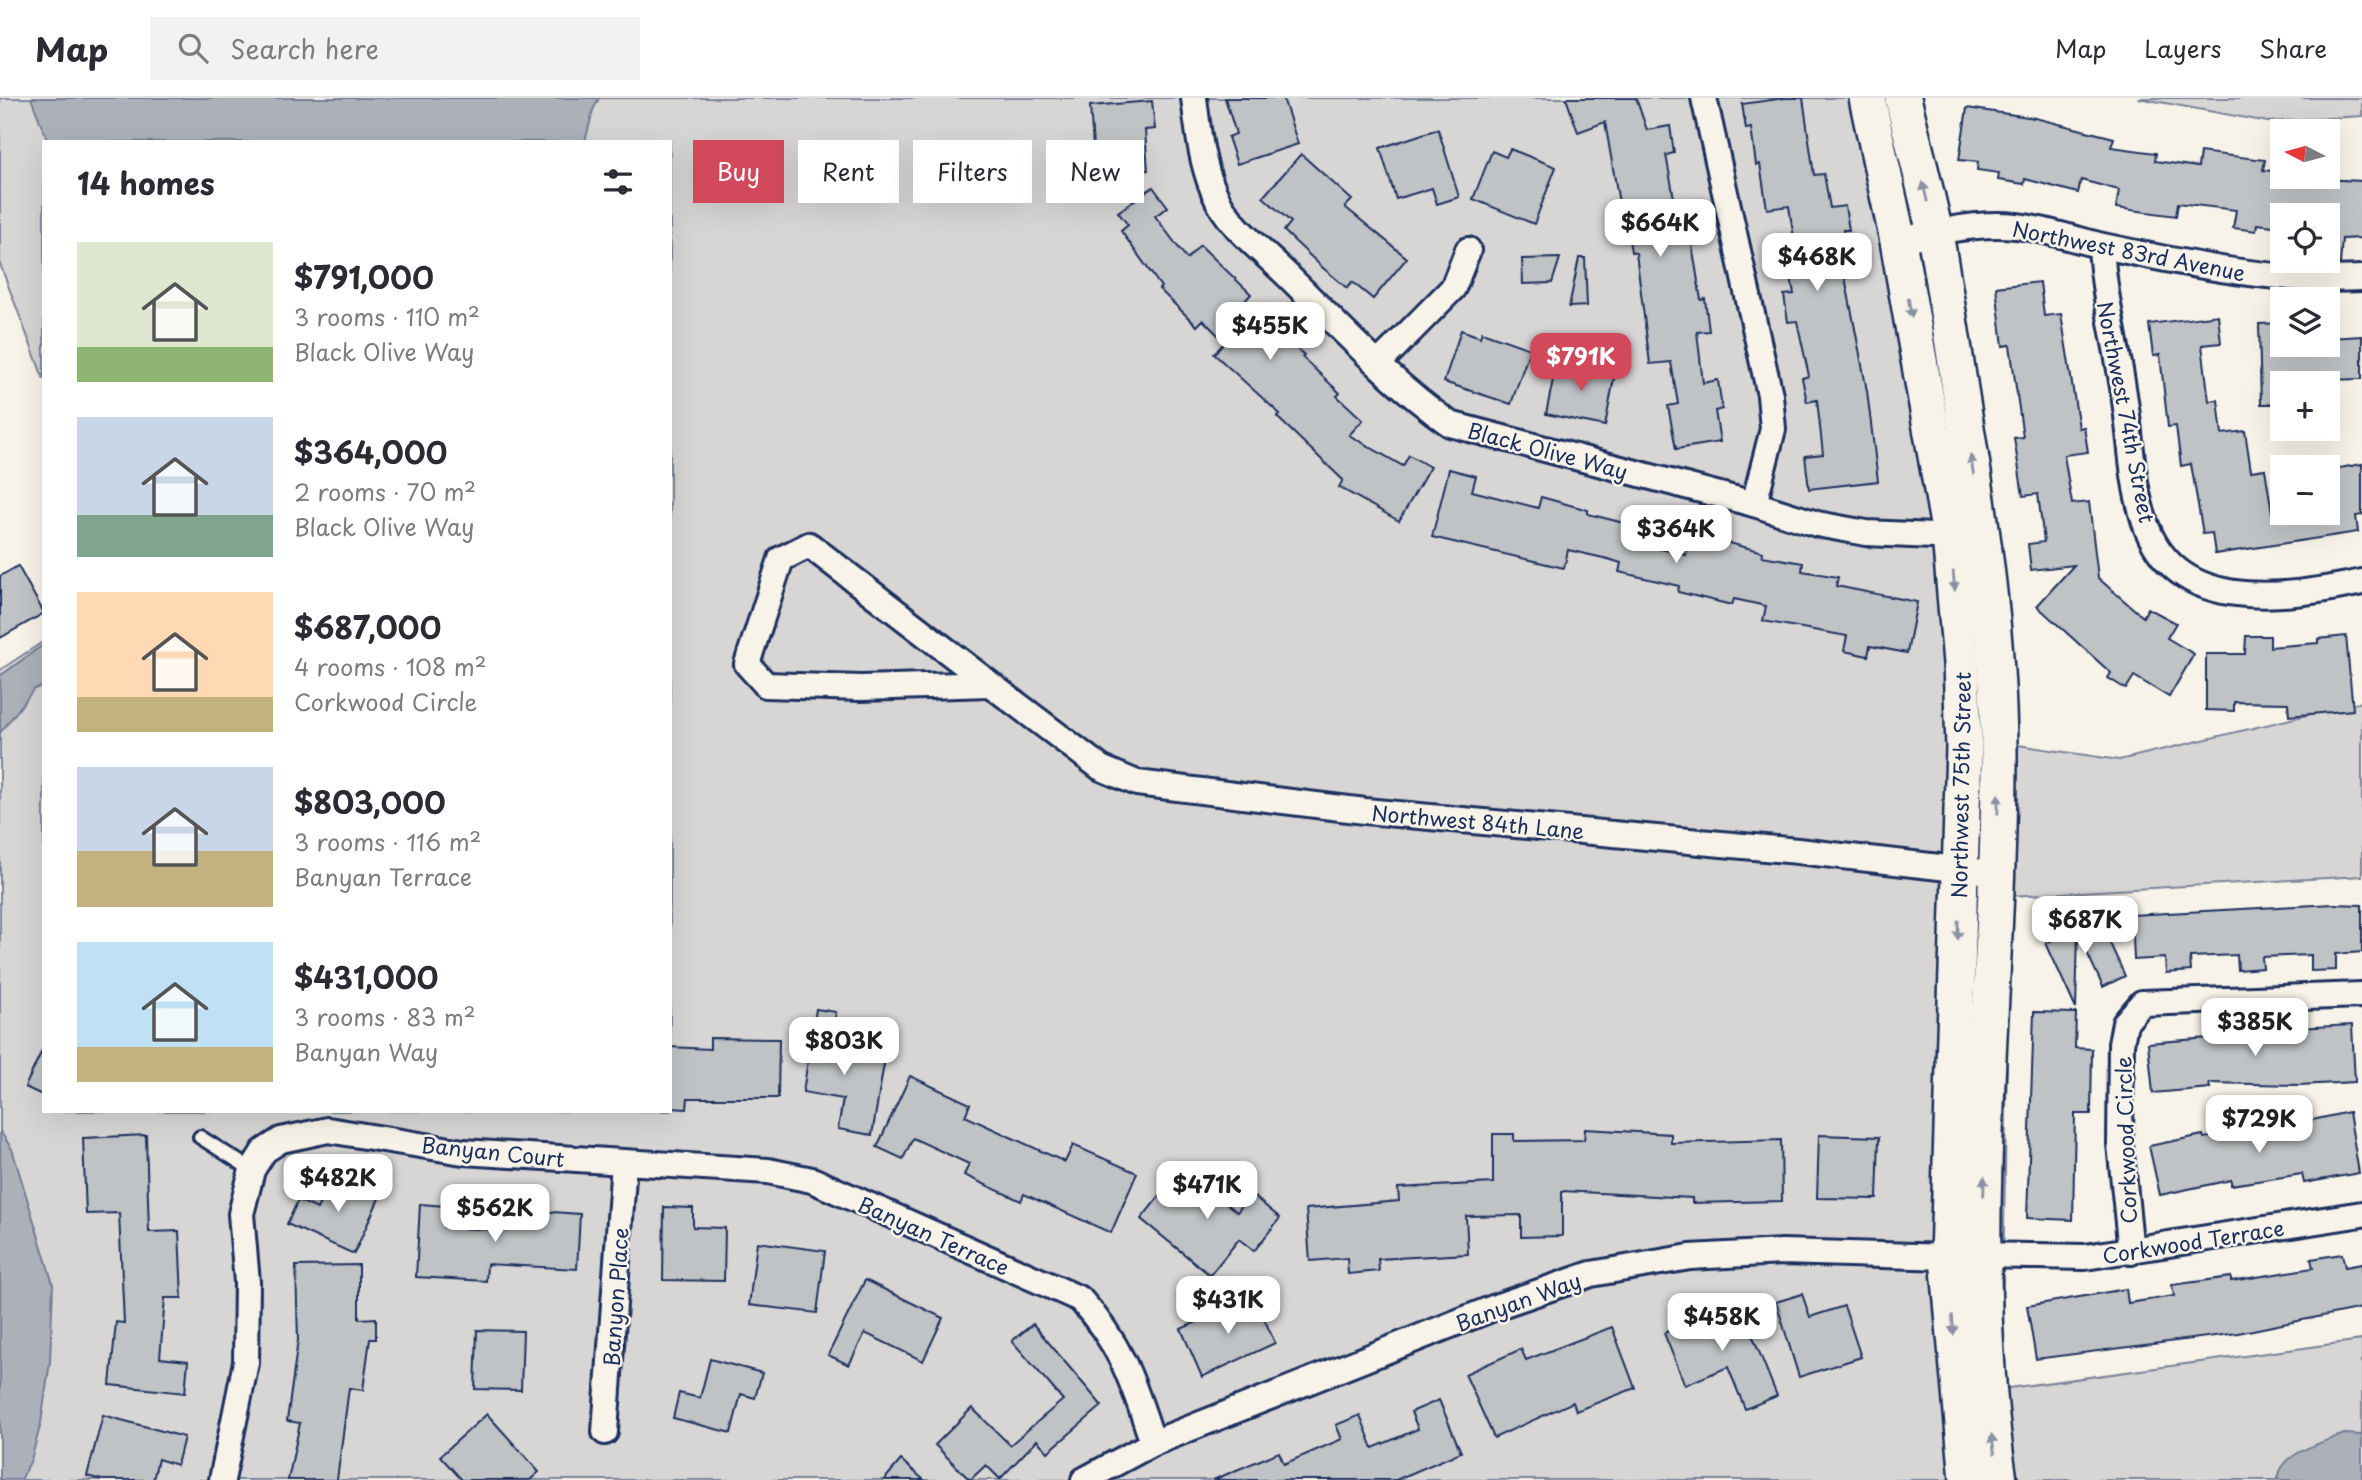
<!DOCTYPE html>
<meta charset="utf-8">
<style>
body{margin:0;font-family:"Playpen Sans",sans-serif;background:#f2f2f3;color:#2b2b33;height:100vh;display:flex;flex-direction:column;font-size:26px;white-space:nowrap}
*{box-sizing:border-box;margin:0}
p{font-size:23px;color:#7c7c81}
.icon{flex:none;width:38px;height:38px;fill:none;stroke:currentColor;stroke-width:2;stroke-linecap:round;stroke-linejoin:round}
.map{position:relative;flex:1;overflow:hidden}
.details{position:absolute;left:42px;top:42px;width:630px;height:973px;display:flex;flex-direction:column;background:#fff;border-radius:0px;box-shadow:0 7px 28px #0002}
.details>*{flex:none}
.banner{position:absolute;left:693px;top:42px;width:665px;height:63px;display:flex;gap:14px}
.needle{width:46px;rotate:276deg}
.tools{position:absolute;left:2270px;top:21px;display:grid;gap:14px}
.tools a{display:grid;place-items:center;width:70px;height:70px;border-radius:0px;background:#fff;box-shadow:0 7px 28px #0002;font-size:35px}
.price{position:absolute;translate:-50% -60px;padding:0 16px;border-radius:14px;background:#fff;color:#222;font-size:23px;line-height:46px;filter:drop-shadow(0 2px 4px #0008)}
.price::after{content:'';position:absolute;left:50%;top:42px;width:21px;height:16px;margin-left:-10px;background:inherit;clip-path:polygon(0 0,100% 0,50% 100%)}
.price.on{background:#d1495b;color:#fff}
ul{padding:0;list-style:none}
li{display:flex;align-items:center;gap:21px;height:175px;padding:0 35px}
li span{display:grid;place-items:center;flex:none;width:196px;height:140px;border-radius:0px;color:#555}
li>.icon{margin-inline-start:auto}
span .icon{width:84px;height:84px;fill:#fffc;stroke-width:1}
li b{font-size:30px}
h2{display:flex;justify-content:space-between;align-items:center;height:84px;padding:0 35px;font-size:30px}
.tag{padding:0 24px;border-radius:0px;background:#fff;box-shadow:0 7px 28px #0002;font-size:24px;line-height:63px}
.tag.on{background:#d1495b;color:#fff}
header{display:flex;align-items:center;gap:42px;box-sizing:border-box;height:98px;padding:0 35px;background:#fff;border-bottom:2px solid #e1e1e2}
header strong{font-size:33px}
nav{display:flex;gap:38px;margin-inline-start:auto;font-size:24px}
.search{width:490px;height:63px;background:#f2f2f3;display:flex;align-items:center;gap:18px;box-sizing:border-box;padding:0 24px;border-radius:0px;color:#7c7c81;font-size:26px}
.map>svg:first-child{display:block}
</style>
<header>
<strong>Map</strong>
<div class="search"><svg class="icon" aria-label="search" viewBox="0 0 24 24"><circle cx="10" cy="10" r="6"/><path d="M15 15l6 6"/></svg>Search here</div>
<nav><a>Map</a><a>Layers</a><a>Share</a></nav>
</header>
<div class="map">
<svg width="2362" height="1382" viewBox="0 0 2362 1382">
<rect width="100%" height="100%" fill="#f7f3e8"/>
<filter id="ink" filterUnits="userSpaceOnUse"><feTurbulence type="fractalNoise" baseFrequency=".0143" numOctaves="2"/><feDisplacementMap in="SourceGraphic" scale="14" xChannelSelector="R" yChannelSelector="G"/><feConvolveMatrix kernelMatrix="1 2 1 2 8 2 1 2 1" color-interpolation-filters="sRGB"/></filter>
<g filter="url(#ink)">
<g fill="#d7d6d4" stroke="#798299" stroke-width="2">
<path d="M0,0h1916l95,646 108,16 243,-58v174l-352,20 -9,493 361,-49v140h-2362v-810l44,-29v470h626v-969h-626v238l-44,-116z"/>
<path d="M2138,0h224v18l-94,6z"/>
</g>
<g fill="#acb0b9" stroke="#727c95" stroke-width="2">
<path d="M31,0h568l-6,12 -8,32h-537z"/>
<path d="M44,546v42l-10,3 -34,44v-57z"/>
<path d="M0,1033l12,18 41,135 -3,78 -9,61 -10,37 -10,20h-21z"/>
<path d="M2344,1336l18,1v45h-84c2,-28 44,-37 66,-46z"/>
</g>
<g fill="#c0c3c5" stroke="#1b2f5e" stroke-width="2">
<path d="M1225,0h58l15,46 -61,20 -9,-27 8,-3z"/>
<path d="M1566,0h70l11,32 23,-4 4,27 -8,2 10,54 10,-2 15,93 4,-1 4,32 -12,1 6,51 15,-3 4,29 -7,2 5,31 -44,7 -8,-43 10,-2 -7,-42 -21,2 -14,-111 -5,-1 -8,-49h-4l-14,-81 -27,10z"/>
<path d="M1785,0h18l11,77 10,-1 6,34 15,-2 4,24h-6l7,41 -6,1 23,119 11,90 -69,8 -4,-33 18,-2 -6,-54 -10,2 -5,-24 7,-2 -12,-55 -9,1 -4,-27 10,-1 -6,-35 9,-1 -8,-52 -22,3 -7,-45 -4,1 -5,-37 -5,1 -4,-25z"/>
<path d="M1152,3l3,28 -10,1 3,40 -53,4 -5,-68z"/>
<path d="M1967,10l68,10 79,20 -3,9 45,6 -1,8 43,6 2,-15 65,8 -2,10 19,2v5l80,4v57l-20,1 -2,25h-12v-49h-46v12l-25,-3 -1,7 -23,-3 3,-18 -58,-7 -2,13 -60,-8 3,-18 -38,-10 -3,13 -53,-14 -1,5 -26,-4 1,-7 -22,-3 1,-8 -19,-2z"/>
<path d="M1438,31l21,68 -22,7 -5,-16 -36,11 -16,-51z"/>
<path d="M1510,51l46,18 -22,57 -61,-25 19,-48 14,6z"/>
<path d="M1301,56l51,46 -7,7 62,51 -34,41 -21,-17 -5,6 -24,-20 -39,-37 7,-9 -28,-25z"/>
<path d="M1153,89l15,20 -13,9 32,43 13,-14 51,49 -6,7 59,54 -2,2 38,36 -3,3 26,24 -14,15 54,31 6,-11 21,12 -31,54 -60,-34 4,-7 -66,-63 3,-3 -66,-60 11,-12 -22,-22 -6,6 -38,-37 2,-2 -40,-56 7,-6 -10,-13z"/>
<path d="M1560,160l-8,25 -29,1 -1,-25z"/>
<path d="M1579,160h6l2,48 -18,1z"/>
<path d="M2040,184l4,34 17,-2 18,114 5,-1 4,25 -24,3 8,49 17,-2 9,76 45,39 5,-9 28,15 -9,15 27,16 -25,43 -35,-21 -8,13 -18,-11 3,-5 -74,-67 37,-41 -43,5 -3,-26 16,-2 -6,-48 -15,2 -9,-58 9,-1 -13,-92 -7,1 -7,-59z"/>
<path d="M2218,217l3,28 -19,2 7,56 9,-1 4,34 23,-3 6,40 14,-2 7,44h56v-43l34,-6v51l-6,1 2,16 -143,22 -3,-21 -9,1 -12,-70 -10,2 -5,-40 -8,1 -8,-72 -7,1 -4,-32z"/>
<path d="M2282,225v22h46v-7l34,-2v43l-78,2 -2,23h-21l-2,-80z"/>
<path d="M1461,232l19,7 2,-5 48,17 -19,55 -67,-22z"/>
<path d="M1557,262l58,13 -10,53 -59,-12z"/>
<path d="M1449,371l27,7 -4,15 66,17 3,-11 47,13v4l52,13 -4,16 50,12 5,-22 72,19 -1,4 41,7 -1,8 36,6 -2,9 81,16 -10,51 -37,-7 -2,10 -24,-5 3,-15 -84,-15 3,-15 -32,-7 -2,6 -54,-13 1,-6 -60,-14 2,-9 -13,-4 -40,-9 -4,18 -132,-31z"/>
<path d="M18,468l26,47 -44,25v-62z"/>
<path d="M2246,538h24v11l48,-4v-4l28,-3 7,74 -64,6 -1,-13 -54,-1v9l-28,-1v-56h39z"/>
<path d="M2334,806l28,1v47l-26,2v16l-25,1v-16l-49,2 1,11 -25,2 -1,-15 -47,2 1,14 -25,2 -1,-15 -31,2 -2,-45z"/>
<path d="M2099,821l26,57 -22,11 -25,-54 -2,76 -30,-66z"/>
<path d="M816,911l20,3 -6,37 55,9 -13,77 -34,-6 5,-30 -40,-7z"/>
<path d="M2034,914l42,1 -1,35 17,1 -1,65h-16l-2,106 -46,-2z"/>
<path d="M2352,927l3,57 -56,3 -90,-2 1,5 -57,5 -5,-50 73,-6v-10h57v2z"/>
<path d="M710,940l69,1 -1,59h-90l-1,11 -17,-1v-61l40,2z"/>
<path d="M44,948v50l-19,-9z"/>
<path d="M910,978l60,28 -5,12 100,46 8,-17 64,28 -26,60 -87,-39 -3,7 -57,-26 5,-11 -56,-26 -10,21 -26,-12z"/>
<path d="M2349,1014l10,61 -55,10 -2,-9 -71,11v-5l-71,15 -11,-49 54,-11 1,3 90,-14z"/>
<path d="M1585,1031l86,5v9l110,-3 1,61 -90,2v-5l-130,-7v45l-41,1v-22l-55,1 2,38 -90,5 1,12 -31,3 -1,-16 -37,3 -4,-52 93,-8 -1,-13 95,-5v-49h21v7l70,-1z"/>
<path d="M146,1037l3,97 30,-1 3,67h-17l-5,60 28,3 -3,32 -75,-8 6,-63 8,1 -5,-110 -33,1 -3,-76z"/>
<path d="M1819,1037l60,2 -2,62 -60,-1z"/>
<path d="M1182,1070l55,44 14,-18 29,24 -26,33 -15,-12 -29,36 -69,-56z"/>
<path d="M334,1075l47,21 -27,60 -67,-30 11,-24 19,9z"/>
<path d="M420,1106l26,2 -2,21 65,4 2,-22 69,5 -3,55 -90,-5 -1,17 -70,-4z"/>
<path d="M664,1109l29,1v19l32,1 -1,53 -61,-1z"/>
<path d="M757,1144l68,9 -8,62 -68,-8z"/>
<path d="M2342,1156l3,13 17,-3v44l-124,25 -202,26 -9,-53 99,-17 2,14 46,-7 -2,-11 59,-8v4l82,-13 -2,-9z"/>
<path d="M359,1167v54l17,-1v21h-6l-7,51 -14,-2 -12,92h-49l12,-57 -13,-2 11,-81 -2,-74z"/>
<path d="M865,1182l78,38 -20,43 -58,-28 -16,32 -21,-10z"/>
<path d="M1802,1196l8,23 34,-11 17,51 -62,20 -23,-75z"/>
<path d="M1254,1198l21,47 -73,34 -21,-48z"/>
<path d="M1739,1204l38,94 -32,13 -17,-42 -43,18 -21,-52z"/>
<path d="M1033,1226l69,82 -54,46 -11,-12 -37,39 -14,-14 -16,15 -35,-35 37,-37 38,37 53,-45 -51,-59z"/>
<path d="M1612,1229l23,61 -59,23 -3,-9 -79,36 -29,-64 56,-25 5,11z"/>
<path d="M477,1232l46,1 -2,59 -46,-1z"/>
<path d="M710,1261l52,14 -7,25 -14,-4 -10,39 -58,-15 6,-25 21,5z"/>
<path d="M1439,1302l22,52 -65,28h-183l66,-28 5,12 58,-25 -6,-14 24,-10 13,33 45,-19 -7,-17z"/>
<path d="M487,1316l52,58 -9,8h-68l-22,-24z"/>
<path d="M103,1317l81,22 -7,28 -19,-6 -5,21h-51l-15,-4z"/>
<path d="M901,1362l23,20h-40z"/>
</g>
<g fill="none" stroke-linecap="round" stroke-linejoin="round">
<g stroke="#1b2f5e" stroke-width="18">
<path id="lane" d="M200,1039l52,33"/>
</g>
<g stroke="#1b2f5e" stroke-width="30">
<g id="street">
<path d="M1194,0c4,32 7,64 20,94 13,33 50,60 74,84 52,51 102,106 162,148l304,80 63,20 49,9 68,3 31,-2"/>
<path d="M1704,0l66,297 3,34 -19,75"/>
<path d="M1898,143c32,-8 67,-16 100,-16 37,0 70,13 105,21 84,18 172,37 259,32"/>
<path d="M2101,148c3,55 18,107 25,162 5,34 6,72 16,105 28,103 138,86 220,69"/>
<path d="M1378,266l75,-76 15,-38"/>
<path d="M990,586l-181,-139 -28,14 -34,105 19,21 95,3 129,-4 111,84 36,15 228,28 433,40 177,20"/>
<path d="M2131,1154l-11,-108 1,-100 4,-21 17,-20 220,-8"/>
<path d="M605,1334l19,-270"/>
<path d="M222,1382l24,-118 1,-80 -6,-68 11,-44 12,-19 17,-11 47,-10 135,22 305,19 44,9 268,119c43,48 53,84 73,144"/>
<path d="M1084,1382l69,-37 348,-138 90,-31 99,-17 92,-5 166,5 34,-2 103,2 277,-43"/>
</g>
</g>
<g stroke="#1b2f5e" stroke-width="40">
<g id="secondary">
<path d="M1867,0l31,143 52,294 11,128 3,84 -16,510 20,223"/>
<path d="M1903,0c10,45 23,91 32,136 11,62 20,124 30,187 17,107 33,217 34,326 1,244 -37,491 0,733"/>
</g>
</g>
<use href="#lane" stroke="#f7f3e8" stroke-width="12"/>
<use href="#street" stroke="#f7f3e8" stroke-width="24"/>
<use href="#secondary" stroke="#f7f3e8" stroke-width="35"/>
</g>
<defs><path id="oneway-solid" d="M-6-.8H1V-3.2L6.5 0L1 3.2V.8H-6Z" transform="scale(1.75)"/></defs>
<g fill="#8991a3">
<use href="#oneway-solid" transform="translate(1925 94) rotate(-103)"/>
<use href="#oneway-solid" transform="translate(1910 210) rotate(80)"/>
<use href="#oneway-solid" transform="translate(1972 367) rotate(-99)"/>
<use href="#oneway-solid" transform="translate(1954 483) rotate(85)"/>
<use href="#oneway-solid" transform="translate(1998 706) rotate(-89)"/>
<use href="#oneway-solid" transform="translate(1958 832) rotate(91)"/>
<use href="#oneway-solid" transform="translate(1984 1088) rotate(-88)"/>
<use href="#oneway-solid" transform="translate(1953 1227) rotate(86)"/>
<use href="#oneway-solid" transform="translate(1993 1346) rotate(-99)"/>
</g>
</g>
<g text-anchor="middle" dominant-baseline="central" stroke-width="5" stroke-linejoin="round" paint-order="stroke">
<g font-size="21" fill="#1b2f5e" stroke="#f7f3e8">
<text transform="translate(2129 152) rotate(11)">Northwest 83rd Avenue</text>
<text transform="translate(2127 314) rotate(79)">Northwest 74th Street</text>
<text transform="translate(1548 352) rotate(15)">Black Olive Way</text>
<text transform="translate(1960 687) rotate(-89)">Northwest 75th Street</text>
<text transform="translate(1478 723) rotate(5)">Northwest 84th Lane</text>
<text transform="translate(2125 1042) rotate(-92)">Corkwood Circle</text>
<text transform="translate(493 1053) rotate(6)">Banyan Court</text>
<text transform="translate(934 1137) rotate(24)">Banyan Terrace</text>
<text transform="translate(2193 1143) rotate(-9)">Corkwood Terrace</text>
<text transform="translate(615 1199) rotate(-86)">Banyon Place</text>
<text transform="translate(1518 1203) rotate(-20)">Banyan Way</text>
</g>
</g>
</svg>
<div class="tools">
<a><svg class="needle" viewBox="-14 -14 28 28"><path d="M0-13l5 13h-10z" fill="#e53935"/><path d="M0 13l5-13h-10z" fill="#7c7c81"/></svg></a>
<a><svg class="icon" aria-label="locate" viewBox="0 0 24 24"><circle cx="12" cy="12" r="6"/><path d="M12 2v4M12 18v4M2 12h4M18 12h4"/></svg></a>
<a><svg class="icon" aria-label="layers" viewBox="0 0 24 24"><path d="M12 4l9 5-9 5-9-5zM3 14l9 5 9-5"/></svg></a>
<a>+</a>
<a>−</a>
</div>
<b class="price" style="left:1660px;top:161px">$664K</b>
<b class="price" style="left:1817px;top:195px">$468K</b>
<b class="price" style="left:1270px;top:264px">$455K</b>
<b class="price on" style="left:1581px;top:295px">$791K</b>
<b class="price" style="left:1676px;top:467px">$364K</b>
<b class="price" style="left:2085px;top:858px">$687K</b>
<b class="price" style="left:2255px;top:960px">$385K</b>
<b class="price" style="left:844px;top:979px">$803K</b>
<b class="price" style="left:2259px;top:1057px">$729K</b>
<b class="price" style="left:338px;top:1116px">$482K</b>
<b class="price" style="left:1207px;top:1123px">$471K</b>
<b class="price" style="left:495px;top:1146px">$562K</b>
<b class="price" style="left:1228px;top:1238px">$431K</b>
<b class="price" style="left:1722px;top:1255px">$458K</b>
<div class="banner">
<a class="tag on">Buy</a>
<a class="tag">Rent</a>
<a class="tag">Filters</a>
<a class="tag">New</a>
</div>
<section class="details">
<h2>14 homes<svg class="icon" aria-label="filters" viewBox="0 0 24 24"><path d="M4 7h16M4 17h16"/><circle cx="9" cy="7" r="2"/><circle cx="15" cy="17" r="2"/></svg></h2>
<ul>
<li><span style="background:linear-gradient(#dfe7d0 75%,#8fb573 0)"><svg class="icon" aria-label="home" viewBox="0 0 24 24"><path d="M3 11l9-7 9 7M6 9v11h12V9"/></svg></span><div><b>$791,000</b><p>3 rooms · 110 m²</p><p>Black Olive Way</p></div></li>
<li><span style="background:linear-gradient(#c9d6e8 70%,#7fa58c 0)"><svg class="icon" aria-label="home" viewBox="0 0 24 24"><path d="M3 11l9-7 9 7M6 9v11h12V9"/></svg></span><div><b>$364,000</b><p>2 rooms · 70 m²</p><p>Black Olive Way</p></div></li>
<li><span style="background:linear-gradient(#ffd9b3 75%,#c2b280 0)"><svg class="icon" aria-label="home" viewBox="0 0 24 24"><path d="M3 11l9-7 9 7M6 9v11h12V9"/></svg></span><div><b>$687,000</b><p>4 rooms · 108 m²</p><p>Corkwood Circle</p></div></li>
<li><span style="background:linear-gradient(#c9d6e8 60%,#c2b280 0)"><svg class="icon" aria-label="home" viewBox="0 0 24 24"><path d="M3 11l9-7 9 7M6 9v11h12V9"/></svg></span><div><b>$803,000</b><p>3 rooms · 116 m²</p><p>Banyan Terrace</p></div></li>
<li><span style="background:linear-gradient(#bfe0f5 75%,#c2b280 0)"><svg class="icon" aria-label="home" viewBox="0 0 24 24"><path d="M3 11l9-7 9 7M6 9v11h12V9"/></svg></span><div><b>$431,000</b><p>3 rooms · 83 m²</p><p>Banyan Way</p></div></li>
</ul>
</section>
</div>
